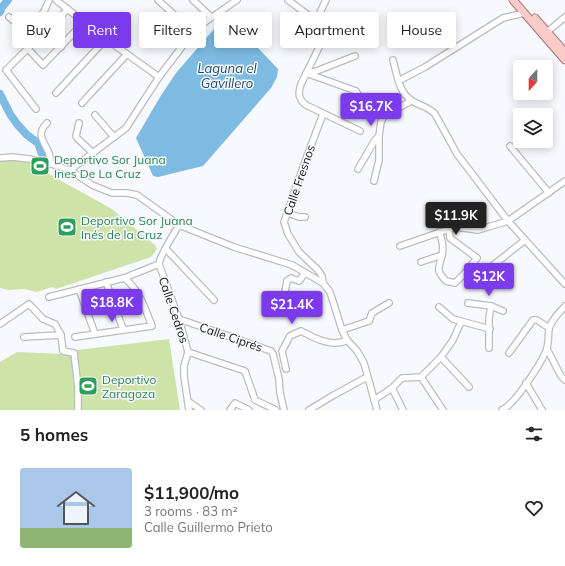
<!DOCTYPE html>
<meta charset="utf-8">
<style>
body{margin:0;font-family:Mulish,sans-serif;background:#f2f2f2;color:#222;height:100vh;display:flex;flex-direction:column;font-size:15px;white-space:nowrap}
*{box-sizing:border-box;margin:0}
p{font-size:13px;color:#767676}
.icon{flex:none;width:22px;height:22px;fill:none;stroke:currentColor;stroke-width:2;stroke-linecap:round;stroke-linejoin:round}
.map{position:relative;height:410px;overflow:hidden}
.details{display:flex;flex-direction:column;background:#fff;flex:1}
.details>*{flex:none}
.guide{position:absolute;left:12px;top:12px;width:541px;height:36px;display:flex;gap:8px}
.needle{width:26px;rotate:201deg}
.buttons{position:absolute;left:513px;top:60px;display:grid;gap:8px}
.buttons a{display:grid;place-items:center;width:40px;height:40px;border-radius:4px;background:#fff;box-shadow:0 2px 10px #0003;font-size:20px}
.price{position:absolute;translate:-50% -34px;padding:0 9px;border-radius:4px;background:#7c3aed;color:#fff;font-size:13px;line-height:26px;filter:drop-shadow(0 1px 2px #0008)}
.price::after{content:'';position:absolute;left:50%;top:24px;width:12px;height:9px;margin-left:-6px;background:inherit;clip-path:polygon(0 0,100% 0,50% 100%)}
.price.selected{background:#222;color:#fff}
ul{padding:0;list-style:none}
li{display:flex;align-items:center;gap:12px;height:100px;padding:0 20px}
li+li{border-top:1px solid #e0e0e0}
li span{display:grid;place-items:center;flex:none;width:112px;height:80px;border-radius:4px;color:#555}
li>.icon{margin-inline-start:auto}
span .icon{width:48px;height:48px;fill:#fffc;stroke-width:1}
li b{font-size:17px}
h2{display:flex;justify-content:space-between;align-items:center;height:48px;padding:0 20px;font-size:17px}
.tag{padding:0 14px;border-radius:4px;background:#fff;box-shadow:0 2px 10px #0003;font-size:14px;line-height:36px}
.tag.selected{background:#7c3aed;color:#fff}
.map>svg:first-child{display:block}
</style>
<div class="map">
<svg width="565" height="410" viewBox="0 0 565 410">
<rect width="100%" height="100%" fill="#f8f9fe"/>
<g fill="#cde3a7">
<path d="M0,159l26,1 5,4 81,45 44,37 1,3 -6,8 -95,32 -4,-2 -15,5 -13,-3 -16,1 -8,-2z"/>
<path d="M169,339l11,71h-180v-48l17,-10 47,2 14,-4z"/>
</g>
<path fill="#7dbbe2" d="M220,22l17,4 41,43 -1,8 -6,11 -68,78 -45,11 -5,-1 -17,-38 24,-41 16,-24z"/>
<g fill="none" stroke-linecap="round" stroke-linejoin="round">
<g stroke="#7dbbe2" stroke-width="8">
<path d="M0,12l2,-5 6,-7"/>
<path d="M0,94l10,20 7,10 10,11 11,8 5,14"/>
</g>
<g stroke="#bbbcc0" stroke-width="8">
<g id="minor">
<path d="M56,0l50,39 53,38"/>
<path d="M158,0l35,32"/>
<path d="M193,0l18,17"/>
<path d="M288,0l36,27 3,4 -26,53c-3,9 -3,15 5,21l54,26"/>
<path d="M9,17l18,15c11,-9 17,-18 22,-32"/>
<path d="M316,21l10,-21"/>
<path d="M46,31l15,16"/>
<path d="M547,32l18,-15"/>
<path d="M31,52l12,13 41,-43"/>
<path d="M393,60c4,14 5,31 18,40 8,6 17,6 24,14l22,40 51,67 57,63"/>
<path d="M308,72h6l41,-16"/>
<path d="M306,73l50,18c7,14 14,20 28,25"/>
<path d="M402,79l23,-12 78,-49 21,-5"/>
<path d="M56,93l50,-54"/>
<path d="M82,103l45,-49"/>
<path d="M36,109l-30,-39 62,-61"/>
<path d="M323,114l-16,42 -23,66 4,12 11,18 19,18 4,6 1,7"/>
<path d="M95,115l19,22"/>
<path d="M47,123c-10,10 -5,16 0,26 3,4 3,10 4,15"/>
<path d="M79,123l-3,13 1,2 16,15"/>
<path d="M510,146l39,47"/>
<path d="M0,158l12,-1 18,2 21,5 19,6 22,15 20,8h15l10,2 42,30 55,22 58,18 31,18 7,9 12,38 5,10 10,11 7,12 13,47"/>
<path d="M358,169l17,-29 4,-4"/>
<path d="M70,170l56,-42 33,-51 34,-45 9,-8 35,-24"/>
<path d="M374,181l5,-21v-24l2,-14 3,-6 27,-15"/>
<path d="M288,213l11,4h6"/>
<path d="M439,232c3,7 5,15 3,23 -3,14 -7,14 4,26l9,2 10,-10 12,-15 -27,-20 -1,-10"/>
<path d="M400,246l55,-19 23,3 30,-9 57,-40"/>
<path d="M166,249l48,51"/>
<path d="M421,262l21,-7"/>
<path d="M159,264l20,55 9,33 -4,14v10l5,34"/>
<path d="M491,267l34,-27"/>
<path d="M106,282l17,47"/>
<path d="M79,289l16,45"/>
<path d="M49,297l75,-19 35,-14c1,-9 14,-29 20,-39"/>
<path d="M284,297l3,-16 4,-3 8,3 6,-8"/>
<path d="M468,303l23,3 12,5"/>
<path d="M439,307l14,12 37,10"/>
<path d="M179,319l92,32 2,3 6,25 1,14 4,17"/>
<path d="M0,324l29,-20 14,15 12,5 6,11 2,16 11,2 4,34v23"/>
<path d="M342,330l27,-9 3,-8 17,-10"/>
<path d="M24,337l37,-2"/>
<path d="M75,337l77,-11c-7,-18 -13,-37 -28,-48"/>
<path d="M489,348v-30l2,-12"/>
<path d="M547,349l14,27 4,4"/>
<path d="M188,352l57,19 10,29 21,10"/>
<path d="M509,353l24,-33h4l12,8"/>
<path d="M441,357l28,30"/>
<path d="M286,369l-4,-18 8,-15 11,-5c13,7 32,17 46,9"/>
<path d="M421,377l22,33"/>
<path d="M526,383l16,27"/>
<path d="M392,388l11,22"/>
<path d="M374,400l18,-12 10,-10 19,-1 20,-20 12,-17 8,-18"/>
<path d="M189,402l12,8"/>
<path d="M230,410l5,-7 14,7"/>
<path d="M309,410l25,-15 33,-18"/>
<path d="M502,410c13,-6 38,-45 44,-59 3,-7 2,-15 3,-22 2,-9 10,-16 16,-23"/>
</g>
</g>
<g stroke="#a87573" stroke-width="9">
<g id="major">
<path d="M513,0l52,60"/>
<path d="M535,18l30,34"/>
</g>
</g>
<use href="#minor" stroke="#fff" stroke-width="5.5"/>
<use href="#major" stroke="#fbcbc9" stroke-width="7"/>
</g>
<defs>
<g id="stadium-square" transform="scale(1)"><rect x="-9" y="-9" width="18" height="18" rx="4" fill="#2e9e5b" stroke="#f8f9fe"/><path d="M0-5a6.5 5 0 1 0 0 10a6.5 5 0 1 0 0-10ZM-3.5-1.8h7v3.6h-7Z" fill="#fff"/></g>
</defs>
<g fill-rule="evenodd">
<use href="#stadium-square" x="40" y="166"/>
<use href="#stadium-square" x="67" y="227"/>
<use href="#stadium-square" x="88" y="386"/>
</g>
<g text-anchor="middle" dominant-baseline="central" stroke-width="3" stroke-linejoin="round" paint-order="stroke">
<g font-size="12" fill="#27864d" stroke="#f8f9fe" text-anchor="start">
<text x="54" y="159">Deportivo Sor Juana<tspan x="54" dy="14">Ines De La Cruz</tspan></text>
<text x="81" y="220">Deportivo Sor Juana<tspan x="81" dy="14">Inés de la Cruz</tspan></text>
<text x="102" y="379">Deportivo<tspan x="102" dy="14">Zaragoza</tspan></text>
</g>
<g font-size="12" fill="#141416" stroke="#f8f9fe">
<text transform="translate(299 180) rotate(-71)">Calle Fresnos</text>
<text transform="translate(174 310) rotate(71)">Calle Cedros</text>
<text transform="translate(231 337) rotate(19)">Calle Ciprés</text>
</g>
<g font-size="13" font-style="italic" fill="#1a4b65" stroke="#f8f9fe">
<text x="227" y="68">Laguna el<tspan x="227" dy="15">Gavillero</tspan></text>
</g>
</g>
</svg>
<div class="buttons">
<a><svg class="needle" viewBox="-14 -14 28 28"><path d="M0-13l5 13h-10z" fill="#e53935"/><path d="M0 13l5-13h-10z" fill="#767676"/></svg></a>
<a><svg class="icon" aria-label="layers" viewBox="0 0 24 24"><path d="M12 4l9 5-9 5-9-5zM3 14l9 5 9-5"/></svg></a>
</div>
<b class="price" style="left:371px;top:127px">$16.7K</b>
<b class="price selected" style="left:456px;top:236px">$11.9K</b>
<b class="price" style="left:489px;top:297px">$12K</b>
<b class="price" style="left:112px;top:323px">$18.8K</b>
<b class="price" style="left:292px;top:325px">$21.4K</b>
<div class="guide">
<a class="tag">Buy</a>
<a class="tag selected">Rent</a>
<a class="tag">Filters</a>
<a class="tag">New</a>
<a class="tag">Apartment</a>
<a class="tag">House</a>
</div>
</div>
<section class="details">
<h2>5 homes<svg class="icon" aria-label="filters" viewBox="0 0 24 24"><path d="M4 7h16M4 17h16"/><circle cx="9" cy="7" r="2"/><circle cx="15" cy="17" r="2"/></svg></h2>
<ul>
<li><span style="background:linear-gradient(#a9c7e8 75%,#8fb573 0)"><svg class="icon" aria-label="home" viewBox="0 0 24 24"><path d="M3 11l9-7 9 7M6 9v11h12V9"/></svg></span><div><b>$11,900/mo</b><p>3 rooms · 83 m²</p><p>Calle Guillermo Prieto</p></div><svg class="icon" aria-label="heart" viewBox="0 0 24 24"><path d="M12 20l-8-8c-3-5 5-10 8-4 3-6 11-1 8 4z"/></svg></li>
</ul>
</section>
